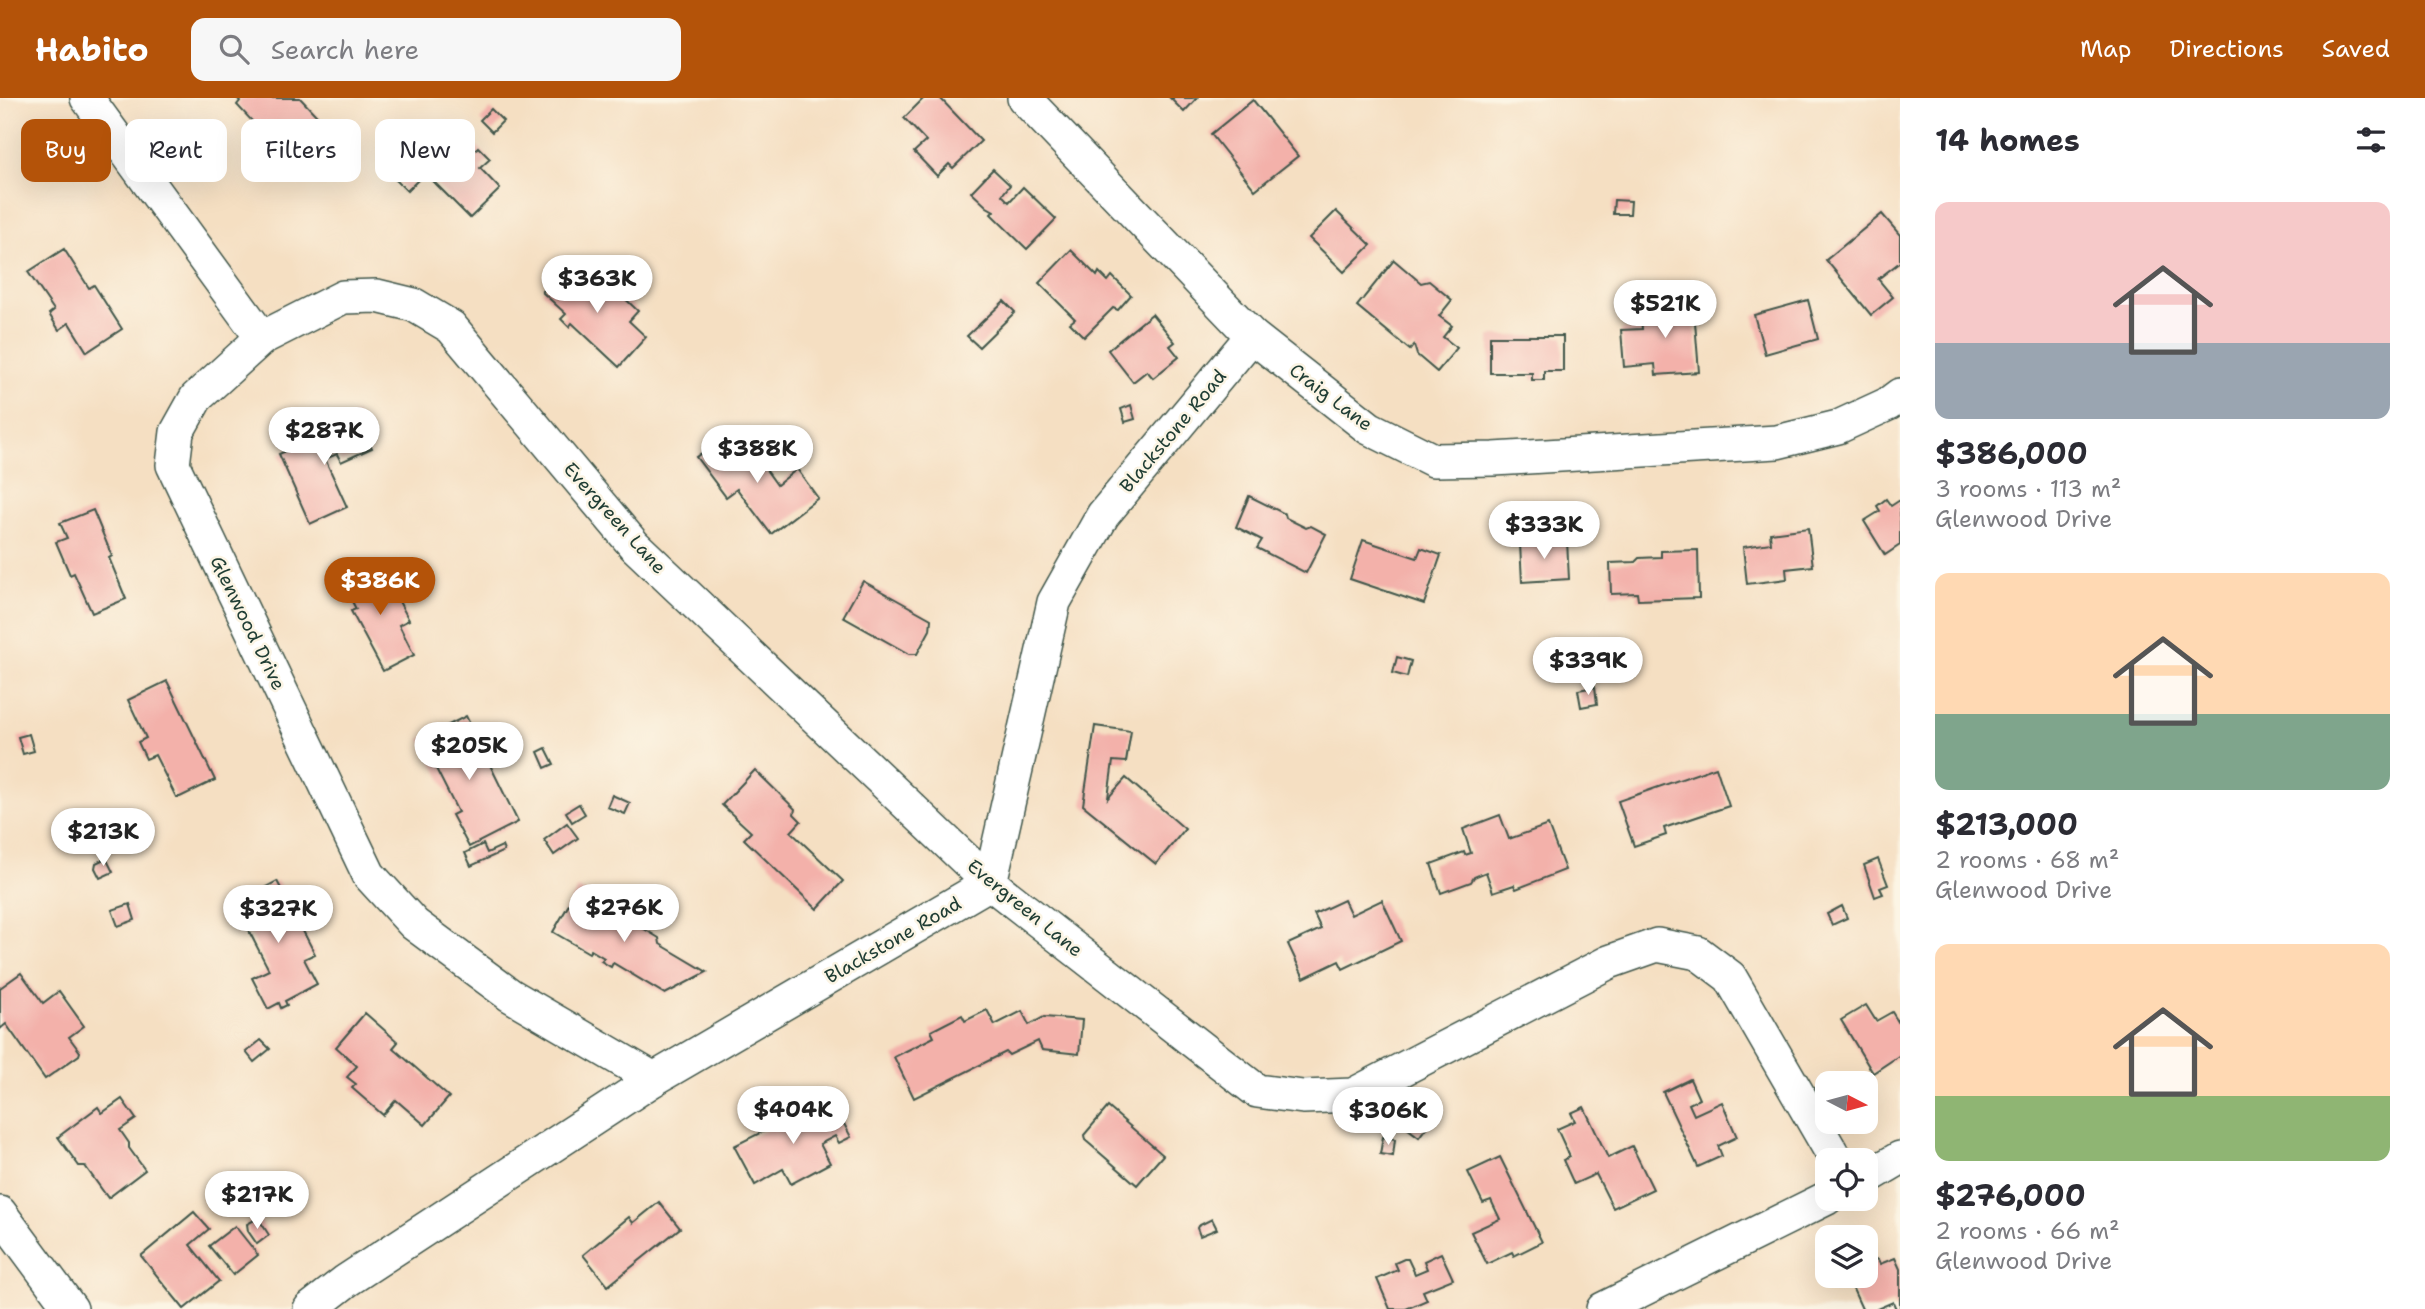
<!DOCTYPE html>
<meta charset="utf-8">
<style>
body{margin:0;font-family:"Shantell Sans",sans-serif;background:#f7f7f7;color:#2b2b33;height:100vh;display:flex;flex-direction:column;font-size:26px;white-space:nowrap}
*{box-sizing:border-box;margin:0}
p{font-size:23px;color:#7c7c81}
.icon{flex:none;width:38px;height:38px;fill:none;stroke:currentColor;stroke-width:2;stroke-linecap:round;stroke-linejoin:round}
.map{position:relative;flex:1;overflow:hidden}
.side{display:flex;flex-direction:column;background:#fff;width:525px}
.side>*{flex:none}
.banner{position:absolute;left:21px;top:21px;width:665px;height:63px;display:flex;gap:14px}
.needle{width:46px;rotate:96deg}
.fabs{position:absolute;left:1815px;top:973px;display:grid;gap:14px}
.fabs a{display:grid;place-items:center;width:63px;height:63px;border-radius:14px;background:#fff;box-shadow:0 7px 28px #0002;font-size:35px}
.price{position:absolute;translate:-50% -60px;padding:0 16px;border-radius:24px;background:#fff;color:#222;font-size:23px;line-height:46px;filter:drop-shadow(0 2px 4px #0008)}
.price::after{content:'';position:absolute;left:50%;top:42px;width:21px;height:16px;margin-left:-10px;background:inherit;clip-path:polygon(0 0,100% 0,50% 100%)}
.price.selected{background:#b45309;color:#fff}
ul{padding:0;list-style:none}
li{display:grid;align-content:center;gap:14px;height:371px;padding:0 35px}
li span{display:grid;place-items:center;height:217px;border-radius:14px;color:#555}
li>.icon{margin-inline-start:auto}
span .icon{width:126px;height:126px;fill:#fffc;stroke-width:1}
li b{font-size:30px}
h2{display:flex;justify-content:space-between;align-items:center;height:84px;padding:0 35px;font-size:30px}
.pill{padding:0 24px;border-radius:14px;background:#fff;box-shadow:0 7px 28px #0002;font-size:24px;line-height:63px}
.pill.selected{background:#b45309;color:#fff}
header{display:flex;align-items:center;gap:42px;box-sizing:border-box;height:98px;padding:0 35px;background:#b45309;color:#fff}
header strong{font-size:33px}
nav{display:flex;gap:38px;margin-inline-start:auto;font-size:24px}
.search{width:490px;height:63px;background:#f7f7f7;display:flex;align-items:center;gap:18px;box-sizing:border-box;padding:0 24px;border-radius:14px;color:#7c7c81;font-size:26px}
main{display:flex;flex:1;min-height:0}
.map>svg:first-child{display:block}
</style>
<header>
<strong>Habito</strong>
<div class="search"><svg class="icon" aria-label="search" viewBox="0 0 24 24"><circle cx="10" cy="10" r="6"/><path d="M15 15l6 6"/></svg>Search here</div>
<nav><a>Map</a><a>Directions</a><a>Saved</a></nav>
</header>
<main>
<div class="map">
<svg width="1900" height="1211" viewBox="0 0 1900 1211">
<rect width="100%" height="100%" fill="#fcf5e5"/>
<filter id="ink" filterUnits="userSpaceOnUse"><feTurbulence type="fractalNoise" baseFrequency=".0143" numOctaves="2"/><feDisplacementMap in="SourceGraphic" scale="14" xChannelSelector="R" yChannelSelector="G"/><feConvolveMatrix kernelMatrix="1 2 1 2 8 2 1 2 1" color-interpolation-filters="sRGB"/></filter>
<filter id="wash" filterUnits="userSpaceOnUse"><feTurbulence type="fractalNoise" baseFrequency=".00686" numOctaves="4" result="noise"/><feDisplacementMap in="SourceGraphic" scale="28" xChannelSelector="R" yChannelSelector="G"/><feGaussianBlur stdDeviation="1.57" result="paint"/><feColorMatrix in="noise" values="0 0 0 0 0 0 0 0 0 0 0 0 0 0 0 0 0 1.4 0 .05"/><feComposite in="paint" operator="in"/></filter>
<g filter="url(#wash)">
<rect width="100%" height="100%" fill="#f5dfc2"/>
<g id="blocks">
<g fill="#f3b1aa">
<path d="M237,0h63l31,33 -37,35 -57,-61 3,-4z"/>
<path d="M924,0h16l41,43 -28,27 -4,-4 -12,12 -23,-24 12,-11 -22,-23z"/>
<path d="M1170,0h27l-13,14z"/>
<path d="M1253,2l45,56 -43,34 -44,-56z"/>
<path d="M491,11l12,12 -11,11 -12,-12z"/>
<path d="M441,30l28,28 9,-9 12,12 -10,9 20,21 -30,29 -45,-45 -18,18 -24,-24 24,-23 9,9z"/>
<path d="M993,71l17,16 -8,10 7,7 14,-15 33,32 -29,30 -36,-35 3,-3 -7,-4 -16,-15z"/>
<path d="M1614,102l17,1 -1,13h-17z"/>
<path d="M1336,113l35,34 -27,27 -35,-34z"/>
<path d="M1882,116l18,21v27l-22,17 15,18 -22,18 -45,-55z"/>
<path d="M64,151l25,39 5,-3 28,44 -35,23 -18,-29 -10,7 -10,-16 5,-4 -26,-38z"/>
<path d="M1071,152l26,26 2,-4 9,9 4,-5 19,19 -13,15 -5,-2 -29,29 -14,-14 5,-4 -36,-36z"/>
<path d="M1394,162l27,23 8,-2 23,19 -13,16 13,10 -9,11 14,11 -20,24 -20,-17 -3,-10 -4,5 -53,-44z"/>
<path d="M568,167l36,34 10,-11 24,23 -9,10 17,16 -27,30 -47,-44 -3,4 -8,-8 5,-5 -24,-22z"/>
<path d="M1693,199l6,75 -43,3 -1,-11 -31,3 -3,-37 21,-1 -1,-11 10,-1 3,-6 12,-1 -1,-10z"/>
<path d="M1808,202l10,39 -53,15 -11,-39z"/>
<path d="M1004,203l11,11 -36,35 -12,-11z"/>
<path d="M1152,216l23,28 -5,4 9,11 -26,21 -6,-7 -14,11 -25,-32z"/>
<path d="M1490,238h73v35h-19v9h-12v-7h-42z"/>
<path d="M1131,307l4,14 -10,3 -4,-13z"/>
<path d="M356,315l16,35 -31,14 -4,-8 -12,5 22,48 -37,17 -31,-70 37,-16 1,3 12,-5 -4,-8z"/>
<path d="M728,336l28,39 8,-6 13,18 20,-16 21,29 -47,36 -34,-45 -11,8 -30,-40z"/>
<path d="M1249,398l36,18 1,4 20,10 5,-2 15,8 -20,39 -49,-25 5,-8 -26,-13z"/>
<path d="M1886,401l5,7 9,-6v45l-15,10 -21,-34 16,-10 -3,-5z"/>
<path d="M93,412l19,46 -3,2 17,41 -34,14 -18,-40 -4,2 -14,-33 11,-4 -7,-15z"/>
<path d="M1808,430l5,38 -27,3 1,10 -40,5 -4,-37 28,-4 -1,-10z"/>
<path d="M1363,442l54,18 4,-10 20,7 -17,49 -74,-25z"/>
<path d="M1567,443l2,38 -47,3 -2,-38z"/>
<path d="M1698,452l1,48 -61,2 -1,-7 -26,1 -1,-31 25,-1 4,-4 22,-1v-6z"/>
<path d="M379,466l30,56 -10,5 15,30 -31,16 -32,-60 5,-2 -13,-25z"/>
<path d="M863,483l68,38 -1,11 -13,24h-8l-66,-37z"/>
<path d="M1397,559l14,4 -4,16 -14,-4z"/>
<path d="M167,583l48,99 -35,17h-4l-21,-42 -9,4 -8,-17 8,-4 -18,-38z"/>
<path d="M1595,589l2,17 -16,3 -3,-17z"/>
<path d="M466,618l52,106 -49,25 -17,-32 6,-3 -37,-73z"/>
<path d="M1095,628l36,5 -5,31 -13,-1 -5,37 18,-20 59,51 -29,35 -73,-59z"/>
<path d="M29,636l5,17 -11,3 -5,-17z"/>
<path d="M546,650l8,16 -9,4 -7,-16z"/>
<path d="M1716,669l13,39 -65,22 2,7 -32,11 -16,-45z"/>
<path d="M755,672l40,39 -1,5 7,7 -10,11 52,49 -26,28 -73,-70 7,-7 -29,-27z"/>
<path d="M612,697l18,8 -5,11 -18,-7z"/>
<path d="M579,706l6,10 -13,8 -6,-10z"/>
<path d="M1500,717l9,24 39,-14 17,45 -49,19 -2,-4 -21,7 -7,-20 -12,5 -3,5 -30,11 -10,-29 33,-12 1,3 6,-2 -8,-24z"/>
<path d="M567,725l11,15 -24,17 -10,-15z"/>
<path d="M483,746l4,9 15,-7 2,5 -33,15 -6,-13z"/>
<path d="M106,760l7,14 -13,6 -5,-10 1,-5z"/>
<path d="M1878,761l10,26 -8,3 3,6 -8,3 -11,-32z"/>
<path d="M277,783l38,73 -11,5 13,25 -32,17 2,4 -6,3 -2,-5 -11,6 -16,-31 17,-8 -34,-66z"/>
<path d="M578,791l81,49 1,6 47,28 -42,22 -52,-31 -2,4 -10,-6 3,-3 -13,-8 -2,3 -36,-21z"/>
<path d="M1344,802l7,15 31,-15 19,41 -58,28 -4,-8 -35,17 -16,-34 33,-15 -7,-15z"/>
<path d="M130,806l5,16 -17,6 -6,-16z"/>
<path d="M1842,808l5,12 -15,7 -5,-11z"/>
<path d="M21,875l22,30 16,-12 25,35 -15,11 11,15 -1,3 -34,24 -39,-55 -6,5v-41z"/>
<path d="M1866,907l10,16 16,-9 8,13v30l-27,18 -32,-53z"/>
<path d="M987,912l8,15 27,-14 7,14 15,-8 38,3 -3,34 -37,-4 -4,-9 -29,14 -3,-3 -92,46 -20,-41 40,-20 -3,-6 31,-16 3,6z"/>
<path d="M365,915l33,29 -5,6 56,49 -24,28 -29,-25 -13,15 -31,-27 4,-4 -9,-7 10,-11 -21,-19z"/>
<path d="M261,942l9,9 -16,13 -8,-10z"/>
<path d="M1690,981l9,20 -10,5 5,11 28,-13 15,35 -19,9 4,10 -24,11 -35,-75z"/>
<path d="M122,1001l14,20 -16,11 9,13v5l16,22 -37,28 -23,-32h-6l-21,-29 40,-30 4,6z"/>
<path d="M830,1005h3l18,34 -12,6 -4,-7 -15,8 10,19 -39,21 -8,-15 -28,16 -21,-39 42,-21 2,5z"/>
<path d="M1108,1009l55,48 -26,30 -52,-45 -1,-5z"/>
<path d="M1584,1009l24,51 24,-12 21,43 -40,19 -17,-34 -22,10 -11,-24 7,-3 -13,-28 18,-8 -4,-8z"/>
<path d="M1417,1018l11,9 -9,12 -12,-9z"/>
<path d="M1383,1039l12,2 -2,17 -13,-2z"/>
<path d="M1500,1059l42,85 -28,14 -2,-4 -25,12 -16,-32 29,-13 -9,-19 -8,3 -15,-31z"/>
<path d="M659,1104l21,26 -72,58 -25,-31 46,-38 4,6z"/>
<path d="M194,1114l15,17 -19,16 29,36 -35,28 -43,-53z"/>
<path d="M258,1120l11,17 -12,9 -9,-13 -1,-7z"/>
<path d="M1212,1121l5,10 -17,7 -3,-8 1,-2z"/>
<path d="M235,1128l23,29 -25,20 -24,-29z"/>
<path d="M1441,1155l12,26 -30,12 4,9 -21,9h-16l-13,-30 21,-9 -3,-7 9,-4h4l7,15 12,-5 -3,-8z"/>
<path d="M1895,1160l5,11v40h-4l-3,-7 -16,7h-15l-15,-33h19v-12l11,-5 3,5z"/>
</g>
</g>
</g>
<g filter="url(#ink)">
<use href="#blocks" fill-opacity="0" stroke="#3f5549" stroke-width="2"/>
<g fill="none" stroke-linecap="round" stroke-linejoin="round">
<g stroke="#3f5549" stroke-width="36">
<g id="minor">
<path d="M87,0l175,240 -66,60 -19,34 -4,33 196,410 45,49 96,71 144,84"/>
<path d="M1024,0l228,238 117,92 64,32 61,-1 283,-17 61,-15 50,-23 12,-9"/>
<path d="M262,240l81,-41 34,-1 37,9 37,22 183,218 356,338 267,208 46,6 50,-2 256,-133 48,-17 41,8 32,24 106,183"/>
<path d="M1866,1080l34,-20"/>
<path d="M0,1115l71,96"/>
<path d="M310,1211l36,-28 308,-202 336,-196 64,-281 49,-87 149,-179"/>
<path d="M1603,1211l224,-111"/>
</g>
</g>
<use href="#minor" stroke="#fff" stroke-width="33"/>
</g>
</g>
<g text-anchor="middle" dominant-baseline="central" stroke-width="5" stroke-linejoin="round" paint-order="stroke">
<g font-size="19" fill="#1f3d34" stroke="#fcf5e5">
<text transform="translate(1331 299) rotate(37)">Craig Lane</text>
<text transform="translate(1173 333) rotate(-50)">Blackstone Road</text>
<text transform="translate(615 420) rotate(48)">Evergreen Lane</text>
<text transform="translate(248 525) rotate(64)">Glenwood Drive</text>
<text transform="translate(1025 810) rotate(39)">Evergreen Lane</text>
<text transform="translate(893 842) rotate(-30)">Blackstone Road</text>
</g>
</g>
</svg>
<div class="fabs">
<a><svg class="needle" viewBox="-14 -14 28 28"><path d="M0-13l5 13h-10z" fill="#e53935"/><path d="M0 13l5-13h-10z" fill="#7c7c81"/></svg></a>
<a><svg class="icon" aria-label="locate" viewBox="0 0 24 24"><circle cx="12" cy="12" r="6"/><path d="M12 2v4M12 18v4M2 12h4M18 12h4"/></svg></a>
<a><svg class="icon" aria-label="layers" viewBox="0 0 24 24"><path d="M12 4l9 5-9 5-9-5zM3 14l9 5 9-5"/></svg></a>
</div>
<b class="price" style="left:597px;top:217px">$363K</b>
<b class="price" style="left:1665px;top:242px">$521K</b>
<b class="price" style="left:324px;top:369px">$287K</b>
<b class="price" style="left:757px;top:387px">$388K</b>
<b class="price" style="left:1544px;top:463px">$333K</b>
<b class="price selected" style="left:380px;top:519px">$386K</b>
<b class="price" style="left:1588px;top:599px">$339K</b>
<b class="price" style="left:469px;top:684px">$205K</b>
<b class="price" style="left:103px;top:770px">$213K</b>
<b class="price" style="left:624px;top:846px">$276K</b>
<b class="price" style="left:278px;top:847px">$327K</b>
<b class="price" style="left:793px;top:1048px">$404K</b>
<b class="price" style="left:1388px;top:1049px">$306K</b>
<b class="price" style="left:257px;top:1133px">$217K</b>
<div class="banner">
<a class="pill selected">Buy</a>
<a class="pill">Rent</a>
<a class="pill">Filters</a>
<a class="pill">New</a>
</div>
</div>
<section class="side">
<h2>14 homes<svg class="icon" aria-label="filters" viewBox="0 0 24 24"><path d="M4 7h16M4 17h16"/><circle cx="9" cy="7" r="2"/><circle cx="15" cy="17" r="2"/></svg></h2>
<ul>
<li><span style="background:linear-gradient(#f6c9c9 65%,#9aa5b1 0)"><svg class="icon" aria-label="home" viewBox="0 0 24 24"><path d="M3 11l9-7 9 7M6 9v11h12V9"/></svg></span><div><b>$386,000</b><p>3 rooms · 113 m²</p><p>Glenwood Drive</p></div></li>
<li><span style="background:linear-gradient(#ffd9b3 65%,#7fa58c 0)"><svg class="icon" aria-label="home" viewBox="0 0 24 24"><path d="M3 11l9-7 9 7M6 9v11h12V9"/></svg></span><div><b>$213,000</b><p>2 rooms · 68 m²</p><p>Glenwood Drive</p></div></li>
<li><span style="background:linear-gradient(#ffd9b3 70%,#8fb573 0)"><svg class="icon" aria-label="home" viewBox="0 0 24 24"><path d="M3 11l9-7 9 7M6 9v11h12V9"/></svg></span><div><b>$276,000</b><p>2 rooms · 66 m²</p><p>Glenwood Drive</p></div></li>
</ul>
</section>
</main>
